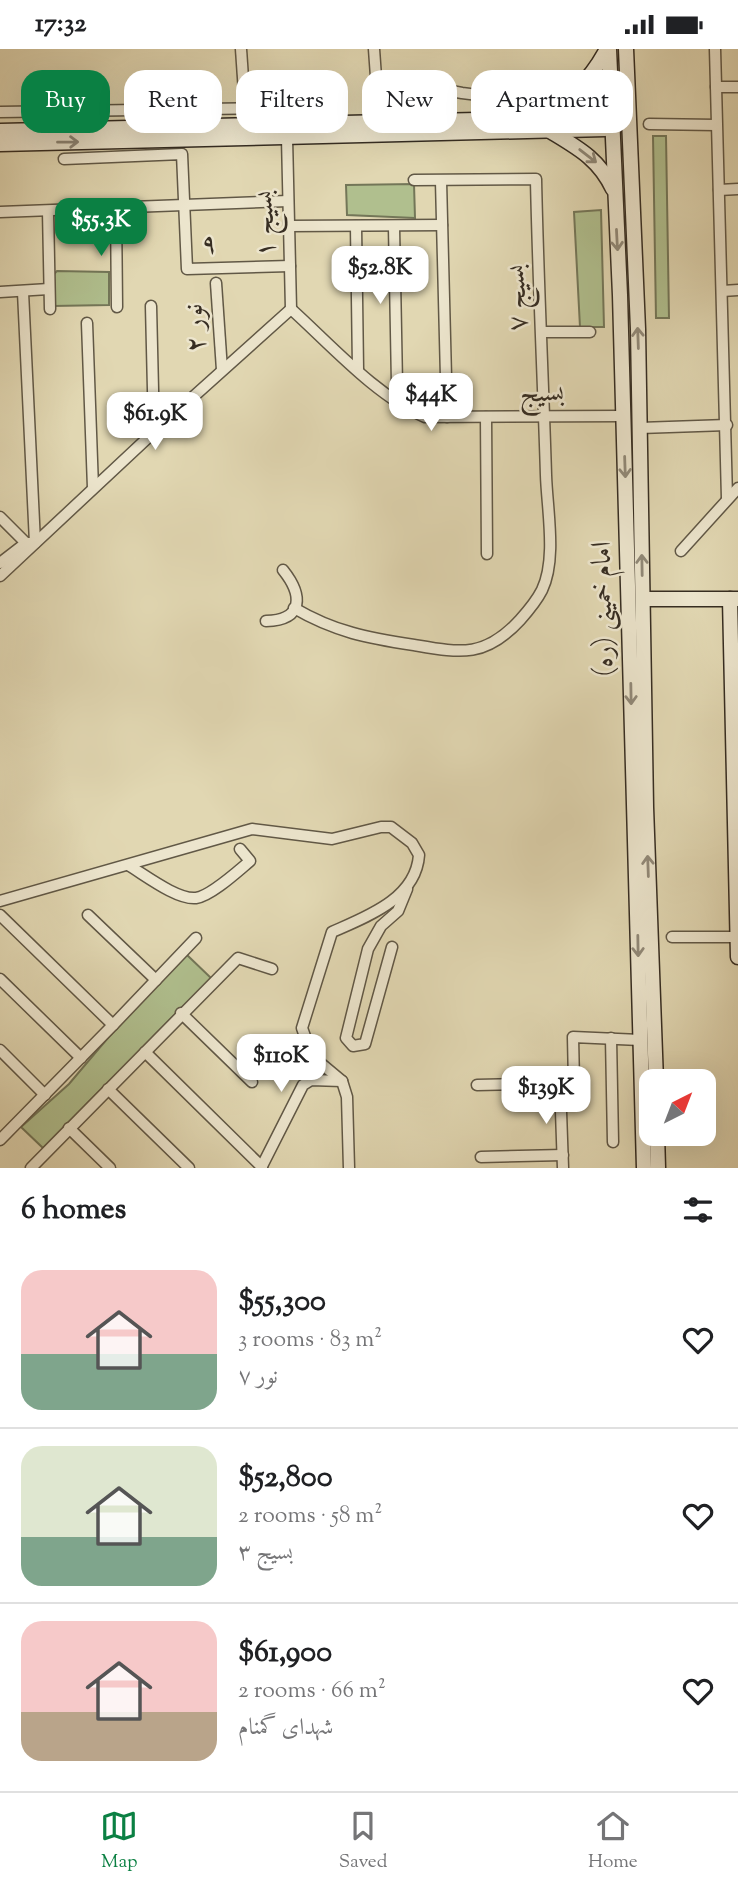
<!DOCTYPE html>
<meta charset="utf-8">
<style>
body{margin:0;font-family:"Sorts Mill Goudy",Amiri,serif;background:#f2f2f2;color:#202124;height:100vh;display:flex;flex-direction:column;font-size:26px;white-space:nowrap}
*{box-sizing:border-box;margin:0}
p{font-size:23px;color:#757577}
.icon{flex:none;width:38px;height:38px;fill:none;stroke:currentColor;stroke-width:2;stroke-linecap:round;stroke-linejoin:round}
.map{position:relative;height:1119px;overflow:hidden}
.details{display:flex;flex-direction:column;background:#fff;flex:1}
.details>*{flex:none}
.top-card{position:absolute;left:21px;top:21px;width:696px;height:63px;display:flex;gap:14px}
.needle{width:46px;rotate:42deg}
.tools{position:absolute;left:639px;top:1020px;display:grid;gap:14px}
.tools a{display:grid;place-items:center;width:77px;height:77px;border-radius:14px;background:#fff;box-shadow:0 7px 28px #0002;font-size:35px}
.price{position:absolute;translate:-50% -60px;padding:0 16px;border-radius:14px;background:#fff;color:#222;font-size:23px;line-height:46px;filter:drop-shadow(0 2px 4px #0008)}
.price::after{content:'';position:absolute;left:50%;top:42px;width:21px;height:16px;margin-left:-10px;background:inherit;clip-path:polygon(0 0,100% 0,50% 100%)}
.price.active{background:#0b8043;color:#fff}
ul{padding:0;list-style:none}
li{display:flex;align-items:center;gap:21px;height:175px;padding:0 21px}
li+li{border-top:2px solid #e0e0e0}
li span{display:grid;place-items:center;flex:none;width:196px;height:140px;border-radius:21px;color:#555}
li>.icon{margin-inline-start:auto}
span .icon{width:84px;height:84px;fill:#fffc;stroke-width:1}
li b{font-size:30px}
h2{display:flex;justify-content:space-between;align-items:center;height:84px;padding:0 21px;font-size:30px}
.pill{padding:0 24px;border-radius:21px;background:#fff;box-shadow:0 7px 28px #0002;font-size:24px;line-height:63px}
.pill.active{background:#0b8043;color:#fff}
.status{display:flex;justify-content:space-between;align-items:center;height:49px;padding:0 35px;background:#fff;direction:ltr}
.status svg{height:19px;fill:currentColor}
.tab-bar{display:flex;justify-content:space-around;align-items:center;height:98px;border-top:2px solid #e0e0e0;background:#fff;font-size:19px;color:#757577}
.tab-bar a{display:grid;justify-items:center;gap:4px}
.tab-bar .active{color:#0b8043}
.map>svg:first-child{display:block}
</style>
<div class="status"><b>17:32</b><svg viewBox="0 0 49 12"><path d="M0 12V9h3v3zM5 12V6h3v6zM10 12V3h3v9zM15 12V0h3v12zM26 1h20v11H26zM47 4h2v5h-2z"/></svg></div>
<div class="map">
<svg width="738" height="1119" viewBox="0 0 738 1119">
<rect width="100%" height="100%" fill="#e1d7b2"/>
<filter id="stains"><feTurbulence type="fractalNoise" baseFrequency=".00286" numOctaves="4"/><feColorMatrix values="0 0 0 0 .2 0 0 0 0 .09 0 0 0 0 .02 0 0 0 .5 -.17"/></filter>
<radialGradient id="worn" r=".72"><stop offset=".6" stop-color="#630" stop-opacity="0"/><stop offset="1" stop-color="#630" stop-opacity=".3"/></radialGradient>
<g fill="#b0bf8e" stroke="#737658" stroke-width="2">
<path d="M600,29l1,33 -36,1 21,-17z"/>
<path d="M653,87h13l3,182h-13z"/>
<path d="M414,135l1,34 -68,-3 -1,-30z"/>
<path d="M601,161l3,117h-24l-6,-115z"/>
<path d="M57,222l52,1v33l-56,1 -1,-30z"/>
<path d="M186,905l25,24 -168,170 -22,-21 48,-43 38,-45z"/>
</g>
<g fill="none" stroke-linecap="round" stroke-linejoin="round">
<g stroke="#615846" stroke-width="13">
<g id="street">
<path d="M241,0l4,58"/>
<path d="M374,0l2,28 86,16 95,12"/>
<path d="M715,0l12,449"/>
<path d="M716,38h22"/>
<path d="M0,63l265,-4 23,7 4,9"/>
<path d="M649,75l67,1"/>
<path d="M287,89l4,171"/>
<path d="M64,110l118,-5 5,115 103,-3"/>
<path d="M441,132l6,236"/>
<path d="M719,141l19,-1"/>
<path d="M116,160l1,98"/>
<path d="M48,162l2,98"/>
<path d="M0,163l288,-11"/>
<path d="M290,177l152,-1"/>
<path d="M356,177l2,143"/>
<path d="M394,178l3,157"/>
<path d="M216,234l6,87"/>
<path d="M722,242l16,-1"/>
<path d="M0,243l49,-3"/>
<path d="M151,257l3,126"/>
<path d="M291,260c40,36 85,87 134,108l198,-1"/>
<path d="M87,274l6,165"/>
<path d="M542,283h48"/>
<path d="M486,368l1,137"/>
<path d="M640,379l87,-3"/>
<path d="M0,468l26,26"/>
<path d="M681,502l57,-63"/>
<path d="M0,514l26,-20h9l-12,-251"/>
<path d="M0,527l154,-144 137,-123"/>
<path d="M294,559c41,24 74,30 120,37 47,8 71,13 106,-25 8,-9 16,-18 22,-30 15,-31 5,-81 4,-115 -3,-99 -8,-198 -10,-296l-122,1"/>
<path d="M266,572c38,-1 37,-26 17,-51"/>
<path d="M128,816c17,10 49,35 68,33 15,-2 42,-27 54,-37l-10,-12"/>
<path d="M0,852l252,-72 80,10 49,-12h10l21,16 7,12c-3,44 -53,62 -87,77l-30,96 10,28 30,25 5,16 2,71"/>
<path d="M0,866l113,110 83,-87"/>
<path d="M88,866l68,65"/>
<path d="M672,888h66"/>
<path d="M392,898l-27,97 -12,2 -7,-8 22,-89 13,-23 17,-15 9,-22"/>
<path d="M0,930l81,79"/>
<path d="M181,964l71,69"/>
<path d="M611,989l2,104"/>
<path d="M0,1001l45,45"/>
<path d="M145,1003l117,115"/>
<path d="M560,1034l3,85"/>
<path d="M477,1036l97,-2 -1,-46 67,3"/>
<path d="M108,1040l81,79"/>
<path d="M69,1079l41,40"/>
<path d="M0,1091l113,-115"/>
<path d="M481,1108l82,-2"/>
<path d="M31,1119l207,-210 34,11"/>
<path d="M261,1119l42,-83 8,-5 31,1"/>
</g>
</g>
<g stroke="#362d22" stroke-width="17">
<g id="secondary">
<path d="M609,0l11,246 24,873"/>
<path d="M626,0l12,280 8,478 10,274"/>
<path d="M537,67c32,-15 53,-35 70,-67"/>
<path d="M0,82l605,-14 8,6"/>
<path d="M550,82c28,17 49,28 63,58"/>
<path d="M0,95l605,-15 8,-6"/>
<path d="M643,550h94"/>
<path d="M730,550l8,358"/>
<path d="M657,1085l1,34"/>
</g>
</g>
<use href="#street" stroke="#ece5cd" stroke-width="10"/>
<use href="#secondary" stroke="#ece5cd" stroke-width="14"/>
</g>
<defs><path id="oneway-shaft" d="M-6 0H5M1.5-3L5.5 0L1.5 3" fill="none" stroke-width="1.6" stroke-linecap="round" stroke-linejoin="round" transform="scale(1.75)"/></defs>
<g stroke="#918978">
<use href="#oneway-shaft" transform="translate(68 93) rotate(-1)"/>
<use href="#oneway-shaft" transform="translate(588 107) rotate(38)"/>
<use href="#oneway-shaft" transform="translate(617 191) rotate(87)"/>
<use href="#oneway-shaft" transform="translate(638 289) rotate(-92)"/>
<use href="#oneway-shaft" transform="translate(625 418) rotate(88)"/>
<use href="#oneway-shaft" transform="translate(642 516) rotate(-91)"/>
<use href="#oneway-shaft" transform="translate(631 645) rotate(89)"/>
<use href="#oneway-shaft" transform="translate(648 817) rotate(-92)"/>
<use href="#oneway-shaft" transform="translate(638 897) rotate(89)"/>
</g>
<g text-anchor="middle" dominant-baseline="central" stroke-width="5" stroke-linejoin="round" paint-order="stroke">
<g font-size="28" fill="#362d22" stroke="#ece5cd">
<text transform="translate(266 175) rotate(-92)">بسیج ۱</text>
<text transform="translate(209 196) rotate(3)">۹</text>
<text transform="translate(518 249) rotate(-92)">بسیج ۷</text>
<text transform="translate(196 279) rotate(-94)">نور ۲</text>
<text transform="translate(542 345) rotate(-1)">بسیج</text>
<text transform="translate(604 560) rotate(-91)">امام خمینی (ره)</text>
</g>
</g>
<rect width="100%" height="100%" filter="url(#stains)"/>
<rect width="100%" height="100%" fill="url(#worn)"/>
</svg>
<div class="tools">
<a><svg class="needle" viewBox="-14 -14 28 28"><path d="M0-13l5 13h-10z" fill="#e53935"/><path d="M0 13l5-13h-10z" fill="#757577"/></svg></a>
</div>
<b class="price active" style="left:101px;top:209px">$55.3K</b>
<b class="price" style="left:380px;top:257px">$52.8K</b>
<b class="price" style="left:431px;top:384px">$44K</b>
<b class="price" style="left:155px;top:403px">$61.9K</b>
<b class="price" style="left:281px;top:1045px">$110K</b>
<b class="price" style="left:546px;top:1077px">$139K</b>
<div class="top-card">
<a class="pill active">Buy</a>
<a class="pill">Rent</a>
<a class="pill">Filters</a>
<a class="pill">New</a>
<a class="pill">Apartment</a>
</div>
</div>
<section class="details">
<h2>6 homes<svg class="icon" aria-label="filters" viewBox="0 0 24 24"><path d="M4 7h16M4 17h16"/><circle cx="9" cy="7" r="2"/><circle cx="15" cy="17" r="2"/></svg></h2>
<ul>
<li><span style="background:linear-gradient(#f6c9c9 60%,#7fa58c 0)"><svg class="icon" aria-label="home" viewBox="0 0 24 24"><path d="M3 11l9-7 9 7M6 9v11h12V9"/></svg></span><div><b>$55,300</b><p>3 rooms · 83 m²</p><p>نور ۷</p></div><svg class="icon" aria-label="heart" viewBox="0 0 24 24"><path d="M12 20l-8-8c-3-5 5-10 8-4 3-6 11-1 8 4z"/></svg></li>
<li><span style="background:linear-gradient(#dfe7d0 65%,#7fa58c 0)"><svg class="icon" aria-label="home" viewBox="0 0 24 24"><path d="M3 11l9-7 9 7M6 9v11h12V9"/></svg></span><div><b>$52,800</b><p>2 rooms · 58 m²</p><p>بسیج ۳</p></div><svg class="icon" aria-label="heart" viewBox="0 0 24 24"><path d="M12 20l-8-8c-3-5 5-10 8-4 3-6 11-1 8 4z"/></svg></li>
<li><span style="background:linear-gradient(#f6c9c9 65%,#b9a48a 0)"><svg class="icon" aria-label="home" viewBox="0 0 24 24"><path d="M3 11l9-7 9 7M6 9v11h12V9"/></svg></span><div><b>$61,900</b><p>2 rooms · 66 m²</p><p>شهدای گمنام</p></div><svg class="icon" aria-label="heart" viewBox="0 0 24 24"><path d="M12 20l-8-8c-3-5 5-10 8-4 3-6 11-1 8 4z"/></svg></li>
</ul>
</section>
<nav class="tab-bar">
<a class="active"><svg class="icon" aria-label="map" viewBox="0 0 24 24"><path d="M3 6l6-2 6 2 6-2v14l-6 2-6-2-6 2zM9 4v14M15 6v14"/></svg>Map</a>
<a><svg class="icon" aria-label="saved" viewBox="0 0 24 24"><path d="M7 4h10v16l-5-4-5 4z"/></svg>Saved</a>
<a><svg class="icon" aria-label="home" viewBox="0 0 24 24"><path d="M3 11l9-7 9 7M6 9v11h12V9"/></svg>Home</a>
</nav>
